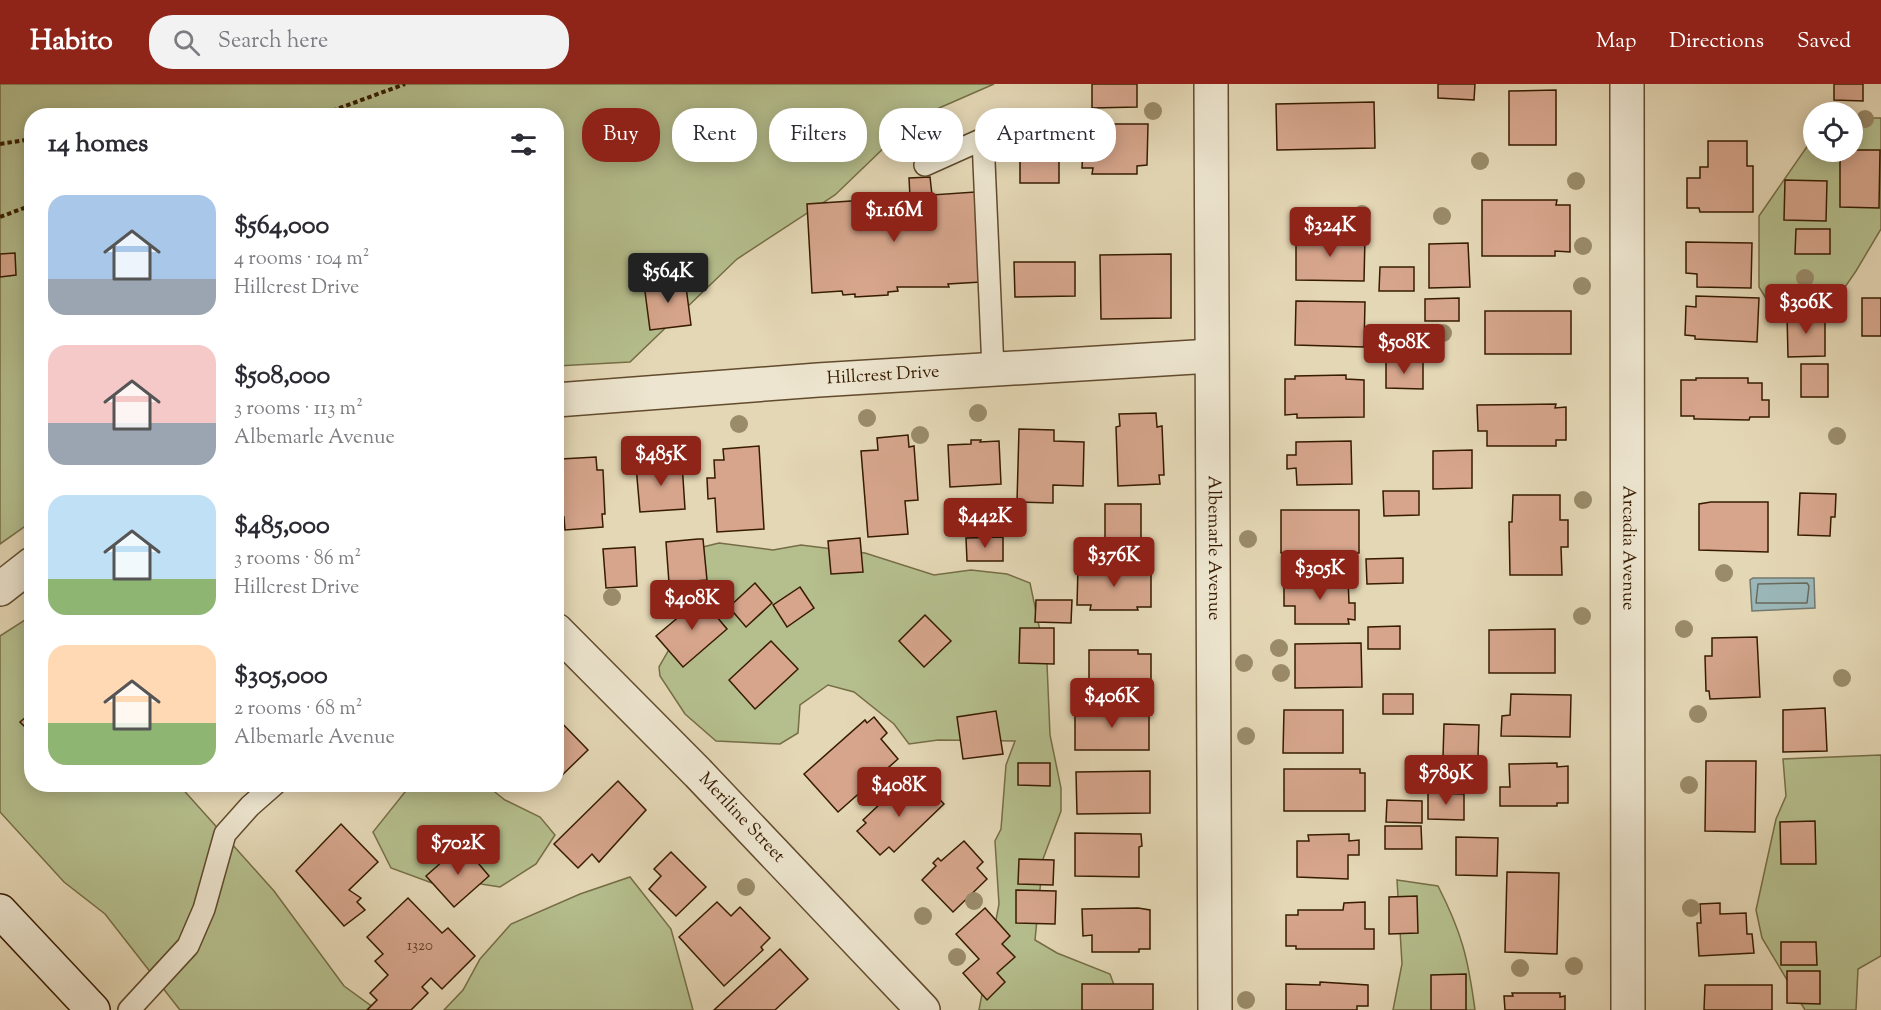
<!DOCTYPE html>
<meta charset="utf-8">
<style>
body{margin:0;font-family:"Sorts Mill Goudy",serif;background:#f2f2f3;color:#2b2b33;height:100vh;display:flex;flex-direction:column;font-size:22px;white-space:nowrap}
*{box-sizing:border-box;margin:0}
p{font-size:20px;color:#7c7c81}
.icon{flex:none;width:33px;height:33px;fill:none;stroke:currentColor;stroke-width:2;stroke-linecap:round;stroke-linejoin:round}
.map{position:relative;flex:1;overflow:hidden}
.sheet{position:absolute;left:24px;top:24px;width:540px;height:684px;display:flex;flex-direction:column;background:#fff;border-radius:24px;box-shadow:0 3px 15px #0003}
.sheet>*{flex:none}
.banner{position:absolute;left:582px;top:24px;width:570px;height:54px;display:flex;gap:12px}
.fabs{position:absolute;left:1803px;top:18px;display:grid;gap:12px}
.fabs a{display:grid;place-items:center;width:60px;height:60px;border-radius:50%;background:#fff;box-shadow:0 3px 15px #0003;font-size:30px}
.price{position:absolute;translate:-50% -51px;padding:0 14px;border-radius:6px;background:#8f2418;color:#fff;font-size:20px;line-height:39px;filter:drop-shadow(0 2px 3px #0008)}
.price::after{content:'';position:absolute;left:50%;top:36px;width:18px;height:14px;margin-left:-9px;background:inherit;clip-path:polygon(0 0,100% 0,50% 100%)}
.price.current{background:#222;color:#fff}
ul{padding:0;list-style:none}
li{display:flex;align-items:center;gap:18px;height:150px;padding:0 24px}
li span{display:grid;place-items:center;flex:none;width:168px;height:120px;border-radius:18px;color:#555}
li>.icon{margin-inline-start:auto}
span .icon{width:72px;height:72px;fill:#fffc;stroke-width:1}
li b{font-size:26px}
h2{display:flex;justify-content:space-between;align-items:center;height:72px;padding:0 24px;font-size:26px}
.tag{padding:0 21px;border-radius:24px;background:#fff;box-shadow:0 3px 15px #0003;font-size:21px;line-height:54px}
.tag.current{background:#8f2418;color:#fff}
header{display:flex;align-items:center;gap:36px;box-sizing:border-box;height:84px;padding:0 30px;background:#8f2418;color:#fff}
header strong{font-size:28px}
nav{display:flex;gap:33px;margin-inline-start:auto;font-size:21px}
.search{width:420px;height:54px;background:#f2f2f3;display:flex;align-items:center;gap:15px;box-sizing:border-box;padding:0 21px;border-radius:24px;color:#7c7c81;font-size:22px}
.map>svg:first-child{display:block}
</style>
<header>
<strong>Habito</strong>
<div class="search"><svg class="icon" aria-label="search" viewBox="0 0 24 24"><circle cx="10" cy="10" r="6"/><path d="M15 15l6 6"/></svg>Search here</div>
<nav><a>Map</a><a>Directions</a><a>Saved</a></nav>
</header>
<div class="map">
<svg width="1881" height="926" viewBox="0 0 1881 926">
<rect width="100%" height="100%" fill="#e4d7b5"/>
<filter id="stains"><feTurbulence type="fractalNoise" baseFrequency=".00333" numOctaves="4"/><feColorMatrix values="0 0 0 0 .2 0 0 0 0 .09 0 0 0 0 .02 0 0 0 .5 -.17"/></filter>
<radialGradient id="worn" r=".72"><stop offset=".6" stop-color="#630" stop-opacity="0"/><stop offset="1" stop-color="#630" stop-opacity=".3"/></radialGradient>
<g fill="#b5be8d" stroke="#766d46" stroke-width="1.5">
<path d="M0,0h994l-80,35 -79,76 -98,64 -107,103 -73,4 -1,-250h-524l-1,406 -31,22z"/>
<path d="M1853,34h28v111l-25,42 -15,22 -36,13 -38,-6 -8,-13v-71l54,-78 1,14h38z"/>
<path d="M719,459l54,7 28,-5 64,8 69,22 37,-5 36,4 23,9 17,81 3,71 11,53v23l-18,48 -8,81 22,13 53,21 13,36h-144l20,-106 -4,-63 6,-12 5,-64 9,-24 -77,-1 -29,4 -15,-20 -40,-32 -26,-7 -28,20 -2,28 -18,11 -64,-3 -31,-27 -25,-38 -1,-9 20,-35 2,-50 14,-33z"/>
<path d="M31,532l1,168 147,1 95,106 70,95 33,24h-197l-75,-96 -41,-32 -64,-70v-176z"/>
<path d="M1881,671v201l-23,13 -2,41h-51l-43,-72 -6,-28 20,-91 10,-23 -3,-37z"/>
<path d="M485,700l20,16 35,17 15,18 -19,29 -36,23 -32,-5 -36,1 -41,-15 -18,-36 32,-40 -5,-7z"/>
<path d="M630,793l41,52 22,81h-249l19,-20 17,-31 31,-35 69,-30z"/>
<path d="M1397,796l41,6c24,47 30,72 37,124h-82l9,-46z"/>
</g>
<path fill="#9bb7b9" stroke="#73796f" stroke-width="1.5" d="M1753,494h61l1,30 -63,3 -2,-31z"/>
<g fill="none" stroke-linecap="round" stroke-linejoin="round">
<path stroke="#696a5c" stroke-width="1.5" d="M1807,499l2,3 -2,17h-51l2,-19z"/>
</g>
<g fill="#d6a58c" stroke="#371c00" stroke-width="1.5">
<path d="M1092,0h45v23l-45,1z"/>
<path d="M1438,0h37l-1,16 -36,-2z"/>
<path d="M1834,0h29v17l-29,-1z"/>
<path d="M1556,6v55h-47v-54z"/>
<path d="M1374,18l1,46 -98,2 -1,-46z"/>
<path d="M1093,40h55l-1,41 -10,1v8h-45l1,-6h-11l1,-19h10z"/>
<path d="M1708,57h39v25h6v46h-53l-1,-4h-12v-30h13v-11h8z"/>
<path d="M1852,66h28l-1,58 -39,-1v-55z"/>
<rect x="1020" y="73" width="39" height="26"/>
<path d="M930,93l2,18 43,-3 6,90 -33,2 1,3h-52l1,4 -10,1v3l-33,2v-3l-12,1 -1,-4 -30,2 -5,-89 103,-7 -1,-19z"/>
<path d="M1785,96l42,1 -1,40 -42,-1z"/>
<path d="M1482,116h75l-1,5h14v47l-15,-1v5h-73z"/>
<path d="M1796,145h34v25h-35z"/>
<path d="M1296,152l69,1 -1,44 -68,-1z"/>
<path d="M1686,158l66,1 -1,45 -54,-1v-13l-11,-1z"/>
<path d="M1468,159l2,44 -41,1v-44z"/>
<path d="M15,169l1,22 -16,2v-23z"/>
<path d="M1171,170v64l-70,1 -1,-64z"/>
<path d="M1014,178h61v34l-60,1z"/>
<path d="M1380,183h34v24h-35z"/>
<path d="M685,195l6,46 -41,5 -6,-46z"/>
<path d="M1696,212l63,2 -2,44 -62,-3v-3l-10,-1 1,-29 10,1z"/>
<path d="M1459,214v23h-34v-22z"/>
<rect x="1862" y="214" width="19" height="38"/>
<path d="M1296,217l69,1 -1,45 -69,-2z"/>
<rect x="1485" y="227" width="86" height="43"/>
<path d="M1787,230h38v42l-37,1z"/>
<rect x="1382" y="245" width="42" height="28"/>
<path d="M1386,277l37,1v27l-37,-1z"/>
<rect x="1801" y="280" width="27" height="33"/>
<path d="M1346,291v4l18,1v37l-67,1v-4l-12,1v-36h10v-3z"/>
<path d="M1696,294h52v5h14v17h7v17h-19l-1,3 -51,-1h-4v-3h-13v-36h15z"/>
<path d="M1556,320l-1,4 11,-1v33h-10v6h-69v-15h-9l-1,-26z"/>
<path d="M1156,329l1,14 5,-1 2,49h-5l1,9 -42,2 -2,-59 4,-1 -1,-12z"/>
<path d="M1019,345l35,1v11l30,1 -1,44 -30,-1v18l-36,-1z"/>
<path d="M908,351l1,12 5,-1 4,54 -13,1 3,33 -40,3 -7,-86 17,-1 -1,-12z"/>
<path d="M971,356h10l-1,2 19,-1 2,43 -51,3 -2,-42 23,-1z"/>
<path d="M1351,357l1,43 -55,1 -1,-17 -9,1v-14h9v-13z"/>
<path d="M759,362l5,83 -47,3 -2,-34 -7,1 -1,-21h8l-1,-18h10l-1,-11z"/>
<path d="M1472,366v38l-39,1v-38z"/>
<path d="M596,373l1,13h6l2,44h-3l1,13 -38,3 -1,-13 -4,1 -3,-46h5l-1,-13z"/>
<path d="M682,379l3,46 -45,3 -4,-46z"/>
<path d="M1383,407h36v24l-35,1z"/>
<path d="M1800,409l36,1 -1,23h-4l-1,19 -32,-1z"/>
<path d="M1513,411h47v25h8v27h-7l1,28h-52l-1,-53h3z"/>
<path d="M1711,418h57v50l-69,-2v-46z"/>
<rect x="1105" y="420" width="36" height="39"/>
<rect x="1281" y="426" width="78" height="43"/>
<path d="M1003,453v24h-36l-1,-23z"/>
<path d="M860,454l3,34 -32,2 -3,-33z"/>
<path d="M698,455h5l4,41 -38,3 -3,-41z"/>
<path d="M635,463l2,39 -31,2 -3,-39z"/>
<path d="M1403,474v25l-36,1 -1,-25z"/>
<path d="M1078,483l73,2v38h-14l1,3h-48l1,-5h-14z"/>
<path d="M1348,494l1,25h6v17l-7,-1 1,5h-54v-18h-11v-21h13v-6z"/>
<path d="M755,499l17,20 -26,24 -17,-20z"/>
<path d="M800,503l14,21 -27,19 -14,-22z"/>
<path d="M706,510l11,13 -6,3 16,19 -44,38 -27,-31z"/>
<path d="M1036,516h36l-1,23 -36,-1z"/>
<path d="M925,531l26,26 -27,26 -25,-26z"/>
<path d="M1400,542v23h-32v-22z"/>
<path d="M1020,544h34v36l-35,-1z"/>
<path d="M1555,545v44h-66v-43z"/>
<path d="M1757,553l3,60 -50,2 -1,-8h-3l-1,-35h7v-18z"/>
<path d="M771,557l27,28 -43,40 -26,-29z"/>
<path d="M1361,559l1,44 -67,1v-44z"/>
<path d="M1089,566h49v4h13v33h-12l1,5h-51z"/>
<rect x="1383" y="610" width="30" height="20"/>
<path d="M1511,610l60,1 -1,42 -69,-1 1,-20 8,-1z"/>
<path d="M1149,623v43h-74v-42z"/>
<path d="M1825,624l2,43 -44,1v-42z"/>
<path d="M1284,626h59v43h-60z"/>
<path d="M996,627l7,43 -40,5 -6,-42z"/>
<path d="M32,628v22l-12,-12z"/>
<path d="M556,633l32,33 -32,31z"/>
<path d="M874,633l13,16 -6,6 17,20 -60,53 -34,-38 61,-54 2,3z"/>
<path d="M1444,640l35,1 -1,32h-35z"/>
<path d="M1706,677h50l-1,71 -50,-1z"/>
<path d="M1018,679h32v23l-32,-1z"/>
<path d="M1557,679v4l11,-1v37h-11v3h-57v-19h10l-1,-23z"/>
<path d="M1284,685h76v4h5v38h-81z"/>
<path d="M1150,687v42l-73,1 -1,-42z"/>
<path d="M618,697l28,29 -47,52 -7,-8 -14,14 -24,-24z"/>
<path d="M180,700h20l-8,7 -5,-4 -2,3z"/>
<path d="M908,700l10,10 8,-9 18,19 -50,48 -5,-5 -9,8 -23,-24 9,-8 -3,-3 36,-34 4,3z"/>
<path d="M1428,709l36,1v26l-36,-1z"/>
<path d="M1387,716l35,1v22l-36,-1z"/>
<path d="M1815,737l1,43h-35l-1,-42z"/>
<path d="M341,740l37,38 -29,28 12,8 -4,4 8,8 -21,16 -48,-55z"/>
<path d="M1385,742h36l1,23h-37z"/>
<path d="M1075,749l66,1 1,12 -3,1v30l-64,-1z"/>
<path d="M1349,750v7l10,-1v15h-11v24l-51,-2v-36h12l-1,-6z"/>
<path d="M1456,753l42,1 -1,38 -41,-1z"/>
<path d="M964,757l19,21 -6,6 10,11 -34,33 -31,-32 14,-14 -3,-3 5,-5 3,3z"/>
<path d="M462,760l27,32 -35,31 -28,-31z"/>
<path d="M671,768l35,35 -30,29 -27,-27 12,-13 -7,-7z"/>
<path d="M1019,775l35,1 -1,25 -35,-1z"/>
<path d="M1507,788l52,1 -2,81 -52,-2z"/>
<path d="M1016,806l40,1 -1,33 -39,-1z"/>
<path d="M1417,812l1,37 -29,1v-37z"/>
<path d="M408,814l34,35 6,-5 27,28 -33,33 -11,-11 -9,9 6,6 -17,17h-44l10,-10 -7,-7 18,-18 -13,-14 8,-7 -16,-17z"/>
<path d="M717,818l14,14 9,-9 30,31 -9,9 2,3 -39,36 -45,-49z"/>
<path d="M1365,818v27h9v20h-78v-3h-10v-31h12v-5h45l1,-7z"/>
<path d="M1720,819v11l26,-1 1,21h5l2,19 -55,3 -2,-33h4l-1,-19z"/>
<path d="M985,824l25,28 -8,8 13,13 -18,16 8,9 -18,18 -24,-27 16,-14 -23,-25z"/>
<path d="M1138,824l12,2v39h-11v3h-47v-17l-9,1 -1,-27z"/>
<path d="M1781,858h35l1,23h-36z"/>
<path d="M780,865l28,30 -33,31h-61z"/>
<path d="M1787,887h33v33l-33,-1z"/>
<path d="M1466,890v36h-35v-35z"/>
<path d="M1320,898l48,3v21h-11v4h-71v-26l34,1z"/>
<rect x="1082" y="900" width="71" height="26"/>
<path d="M1705,901h67v25h-68z"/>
<path d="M1512,909h48v4l5,-1v14h-60l-1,-14h9z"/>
</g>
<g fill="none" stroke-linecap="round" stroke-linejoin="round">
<g stroke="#624b2d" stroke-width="24">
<g id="service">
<path d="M925,81l58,-26 10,230"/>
<path d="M129,926l59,-64 16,-37 21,-75 25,-28 25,-22"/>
</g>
</g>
<g stroke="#624b2d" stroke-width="36">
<g id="minor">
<path id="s1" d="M1211,0l4,926"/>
<path id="s2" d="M1627,0l1,926"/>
<path id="s3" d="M556,316l262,-20 393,-24"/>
<path d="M0,505l32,-25"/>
<path id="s4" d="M556,546l142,143 225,237"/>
</g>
</g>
<g stroke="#371c00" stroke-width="36">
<path id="secondary" d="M0,827l93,99"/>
</g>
<g stroke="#371c00" stroke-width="4" stroke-dasharray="4.5 3" stroke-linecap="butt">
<path d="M318,32l87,-32"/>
<path d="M0,60l32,-5"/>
<path d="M0,133l32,-12"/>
</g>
<use href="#service" stroke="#ede5cf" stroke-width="21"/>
<use href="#minor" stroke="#ede5cf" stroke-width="33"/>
<use href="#secondary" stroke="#ede5cf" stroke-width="33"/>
</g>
<g fill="#9a8b69">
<circle cx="1153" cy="27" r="9"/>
<circle cx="1865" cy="35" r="9"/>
<circle cx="1480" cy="77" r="9"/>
<circle cx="1576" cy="97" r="9"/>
<circle cx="1362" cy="130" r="9"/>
<circle cx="1442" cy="132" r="9"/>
<circle cx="1302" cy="133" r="9"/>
<circle cx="1328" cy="133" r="9"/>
<circle cx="1583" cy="162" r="9"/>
<circle cx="1805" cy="194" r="9"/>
<circle cx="1582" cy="202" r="9"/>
<circle cx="1443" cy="249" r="9"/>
<circle cx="978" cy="329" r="9"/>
<circle cx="867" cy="334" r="9"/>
<circle cx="739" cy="340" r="9"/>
<circle cx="920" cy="351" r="9"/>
<circle cx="1837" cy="352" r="9"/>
<circle cx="1583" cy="416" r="9"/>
<circle cx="1248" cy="455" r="9"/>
<circle cx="1724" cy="489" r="9"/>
<circle cx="612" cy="513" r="9"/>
<circle cx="1582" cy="532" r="9"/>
<circle cx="1684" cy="545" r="9"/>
<circle cx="1279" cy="564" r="9"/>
<circle cx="1244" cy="579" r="9"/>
<circle cx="1281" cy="589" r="9"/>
<circle cx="1842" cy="594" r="9"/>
<circle cx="1698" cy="630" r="9"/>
<circle cx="1246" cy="652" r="9"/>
<circle cx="1689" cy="701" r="9"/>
<circle cx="746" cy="803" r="9"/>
<circle cx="974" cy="817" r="9"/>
<circle cx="1691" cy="824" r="9"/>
<circle cx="923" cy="832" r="9"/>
<circle cx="957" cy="873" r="9"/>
<circle cx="1574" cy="882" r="9"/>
<circle cx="1520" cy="884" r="9"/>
<circle cx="1246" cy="916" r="9"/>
</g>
<g text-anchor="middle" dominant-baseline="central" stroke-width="4.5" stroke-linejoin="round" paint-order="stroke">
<g font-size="15" fill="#5f3e23">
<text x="420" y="862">1320</text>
</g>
<g font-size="18" fill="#371c00" stroke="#ede5cf">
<text stroke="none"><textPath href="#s3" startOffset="328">Hillcrest Drive</textPath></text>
<text stroke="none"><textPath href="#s1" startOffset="464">Albemarle Avenue</textPath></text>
<text stroke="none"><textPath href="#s2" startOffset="464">Arcadia Avenue</textPath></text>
<text stroke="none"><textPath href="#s4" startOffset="264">Meriline Street</textPath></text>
</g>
</g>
<rect width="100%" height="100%" filter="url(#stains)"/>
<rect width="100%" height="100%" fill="url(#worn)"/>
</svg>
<div class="fabs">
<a><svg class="icon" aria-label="locate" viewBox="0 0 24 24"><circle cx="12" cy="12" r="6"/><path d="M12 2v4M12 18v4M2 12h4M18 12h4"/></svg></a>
</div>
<b class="price" style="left:894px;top:159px">$1.16M</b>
<b class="price" style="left:1330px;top:174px">$324K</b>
<b class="price current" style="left:668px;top:220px">$564K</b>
<b class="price" style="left:1806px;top:251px">$306K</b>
<b class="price" style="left:1404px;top:291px">$508K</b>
<b class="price" style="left:661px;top:403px">$485K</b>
<b class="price" style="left:985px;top:465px">$442K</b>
<b class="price" style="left:1114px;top:504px">$376K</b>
<b class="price" style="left:1320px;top:517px">$305K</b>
<b class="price" style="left:692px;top:547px">$408K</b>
<b class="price" style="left:1112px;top:645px">$406K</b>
<b class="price" style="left:1446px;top:722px">$789K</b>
<b class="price" style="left:899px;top:734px">$408K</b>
<b class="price" style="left:458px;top:792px">$702K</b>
<div class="banner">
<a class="tag current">Buy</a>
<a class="tag">Rent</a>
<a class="tag">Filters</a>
<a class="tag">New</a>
<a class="tag">Apartment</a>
</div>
<section class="sheet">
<h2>14 homes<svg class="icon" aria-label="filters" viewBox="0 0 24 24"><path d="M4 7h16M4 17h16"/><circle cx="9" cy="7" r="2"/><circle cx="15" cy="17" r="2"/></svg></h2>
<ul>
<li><span style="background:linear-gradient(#a9c7e8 70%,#9aa5b1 0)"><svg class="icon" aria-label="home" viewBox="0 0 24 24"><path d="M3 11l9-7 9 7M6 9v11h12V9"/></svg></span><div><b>$564,000</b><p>4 rooms · 104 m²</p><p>Hillcrest Drive</p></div></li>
<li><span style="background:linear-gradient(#f6c9c9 65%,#9aa5b1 0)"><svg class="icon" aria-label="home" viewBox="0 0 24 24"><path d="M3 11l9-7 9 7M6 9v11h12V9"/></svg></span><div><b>$508,000</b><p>3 rooms · 113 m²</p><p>Albemarle Avenue</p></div></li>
<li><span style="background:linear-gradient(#bfe0f5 70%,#8fb573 0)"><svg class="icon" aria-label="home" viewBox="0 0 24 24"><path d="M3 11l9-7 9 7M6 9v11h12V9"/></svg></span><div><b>$485,000</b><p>3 rooms · 86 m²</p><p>Hillcrest Drive</p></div></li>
<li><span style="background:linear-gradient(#ffd9b3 65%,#8fb573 0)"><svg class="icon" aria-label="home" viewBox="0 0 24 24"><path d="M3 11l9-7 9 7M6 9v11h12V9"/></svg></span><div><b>$305,000</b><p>2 rooms · 68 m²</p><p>Albemarle Avenue</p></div></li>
</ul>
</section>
</div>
